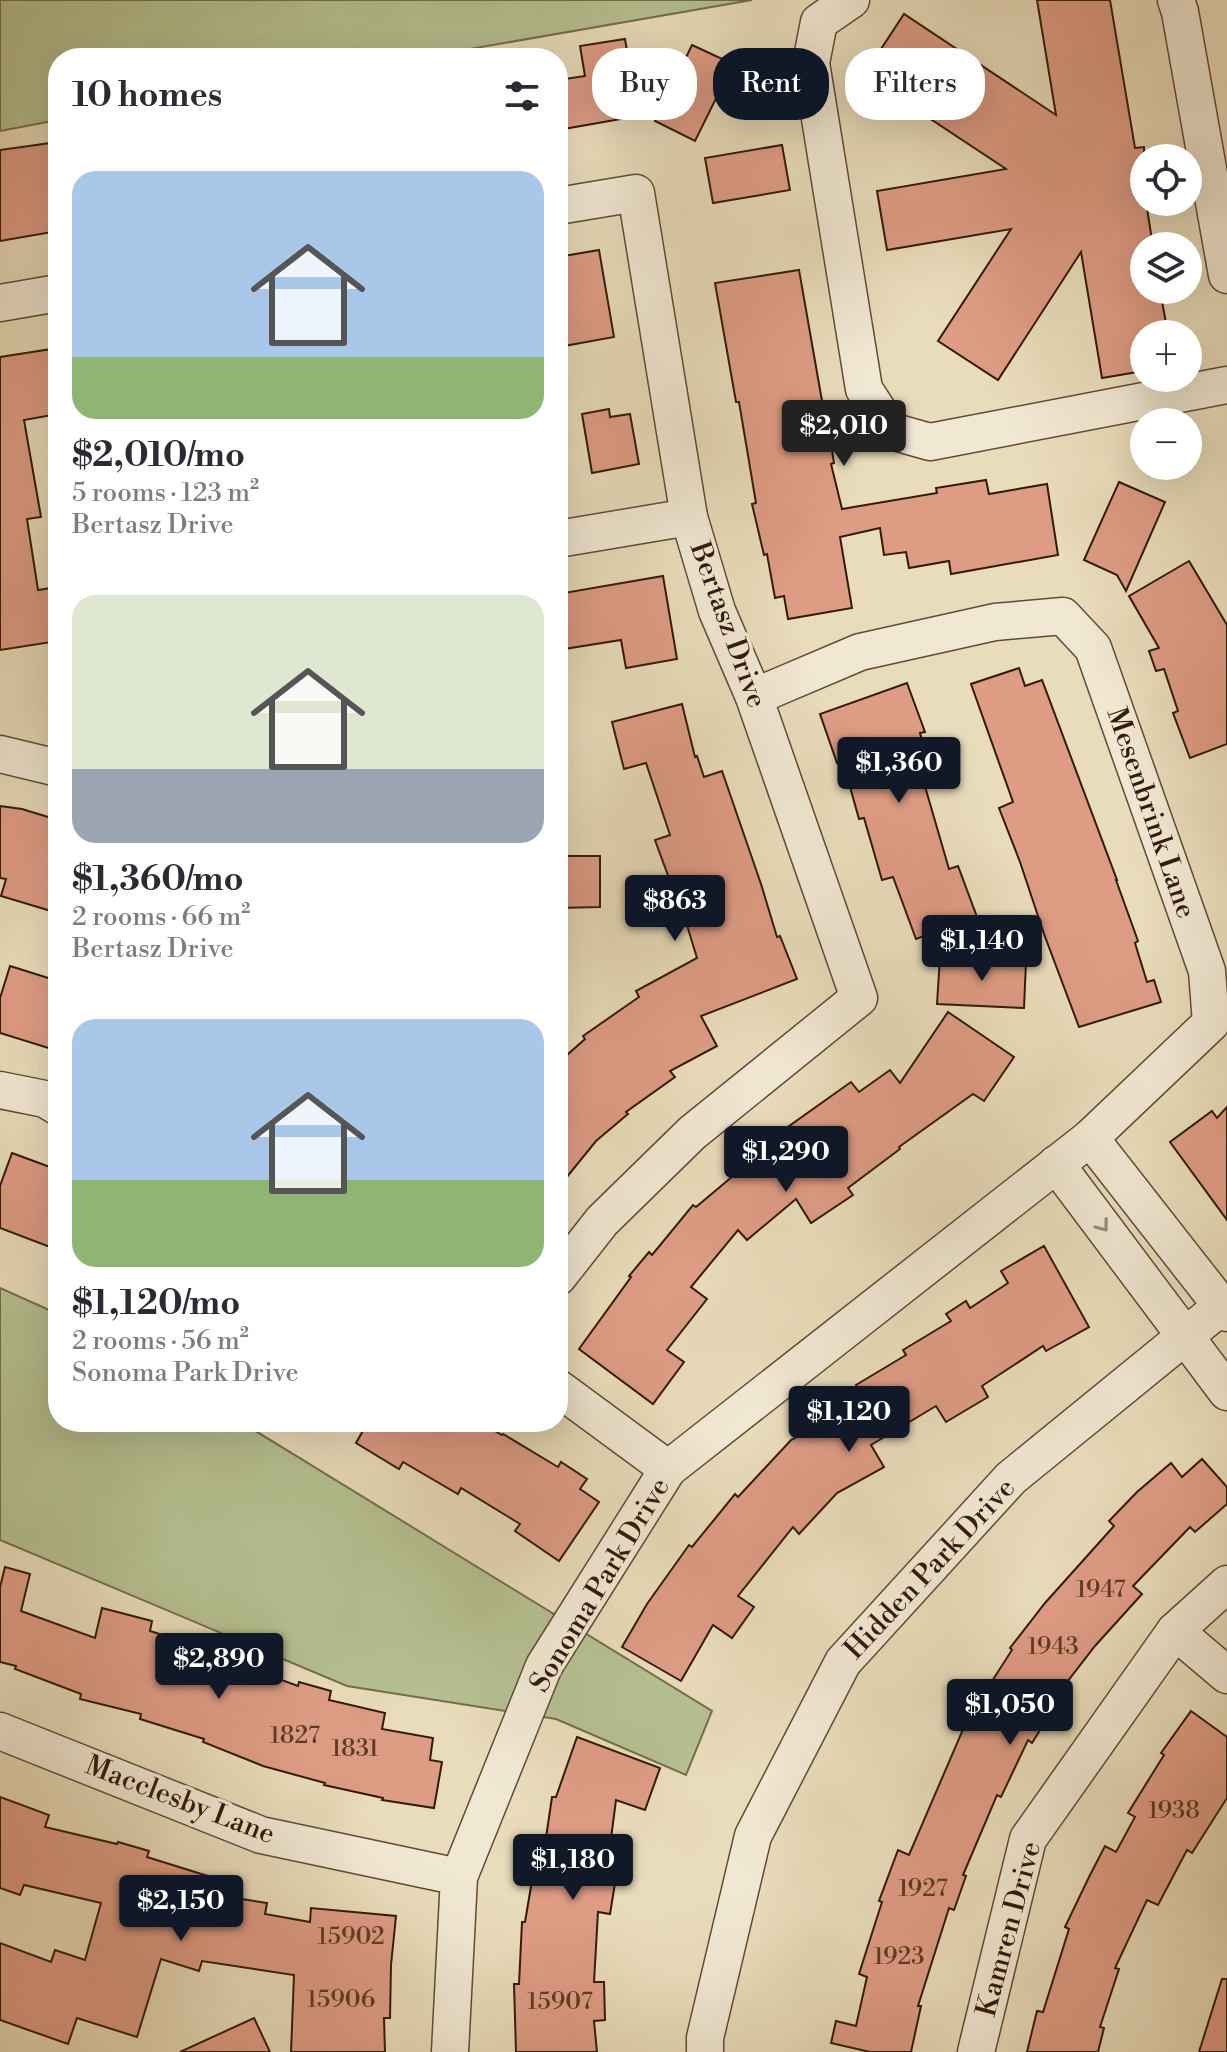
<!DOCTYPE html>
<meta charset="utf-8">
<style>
body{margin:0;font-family:"Libre Bodoni",serif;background:#f7f7f7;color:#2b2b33;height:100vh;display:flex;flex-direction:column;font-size:30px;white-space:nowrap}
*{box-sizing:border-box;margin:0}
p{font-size:26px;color:#7c7c81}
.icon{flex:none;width:44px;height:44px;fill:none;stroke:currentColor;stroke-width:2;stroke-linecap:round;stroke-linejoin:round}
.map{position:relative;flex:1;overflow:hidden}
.details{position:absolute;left:48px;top:48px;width:520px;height:1384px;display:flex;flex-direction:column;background:#fff;border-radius:32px;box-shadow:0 8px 32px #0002}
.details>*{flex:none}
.guide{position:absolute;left:592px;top:48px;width:514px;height:72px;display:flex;gap:16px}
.buttons{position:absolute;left:1130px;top:144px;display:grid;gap:16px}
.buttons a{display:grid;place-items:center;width:72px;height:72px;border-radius:50%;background:#fff;box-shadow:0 8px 32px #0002;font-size:40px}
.price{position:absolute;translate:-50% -68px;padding:0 18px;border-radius:8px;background:#111827;color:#fff;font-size:26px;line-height:52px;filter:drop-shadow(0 2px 4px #0008)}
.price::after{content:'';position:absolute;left:50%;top:48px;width:24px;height:18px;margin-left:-12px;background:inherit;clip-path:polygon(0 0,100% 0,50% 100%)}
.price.selected{background:#222;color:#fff}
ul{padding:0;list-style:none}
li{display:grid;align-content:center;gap:16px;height:424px;padding:0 24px}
li span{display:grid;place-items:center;height:248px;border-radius:24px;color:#555}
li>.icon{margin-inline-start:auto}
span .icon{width:144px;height:144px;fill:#fffc;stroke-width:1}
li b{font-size:34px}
h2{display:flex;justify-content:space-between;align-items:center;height:96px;padding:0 24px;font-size:34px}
.pill{padding:0 28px;border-radius:32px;background:#fff;box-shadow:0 8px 32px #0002;font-size:28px;line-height:72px}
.pill.selected{background:#111827;color:#fff}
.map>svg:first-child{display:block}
</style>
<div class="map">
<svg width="1227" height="2052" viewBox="0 0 1227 2052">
<rect width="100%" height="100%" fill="#e9dcbb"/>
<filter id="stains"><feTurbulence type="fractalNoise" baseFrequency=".0025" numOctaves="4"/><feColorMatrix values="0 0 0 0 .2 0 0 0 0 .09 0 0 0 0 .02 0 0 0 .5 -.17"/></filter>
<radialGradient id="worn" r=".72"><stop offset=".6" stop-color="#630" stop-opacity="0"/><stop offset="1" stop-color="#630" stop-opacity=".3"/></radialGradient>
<g fill="#b5c091" stroke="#746e4c" stroke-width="2">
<path d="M0,0h752l-334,58h-360v62l-58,11z"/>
<path d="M0,1288l58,26v108h183l471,289 -26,64 -130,-56 -209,-33 -347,-146z"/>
</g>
<g fill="#de9c85" stroke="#321b08" stroke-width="2">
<path d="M1037,0h73l25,148 9,-1v55h2l7,44h-9v44h16l8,44h-24v37l-42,7 -21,-126 -83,128 -60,-39 73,-112 -124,21 -10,-59 129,-22 -142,-94 40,-61 152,101z"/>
<path d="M625,39l13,77 -80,14v-50l27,-4 -5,-30z"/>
<path d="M692,45l41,19 -38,77 -40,-20z"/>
<path d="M58,142v89l-58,10v-91z"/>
<path d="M782,145l8,45 -77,13 -8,-45z"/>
<path d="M599,250l15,87 -50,9 -6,-34v-55z"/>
<path d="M799,270l26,148h2l7,45 -3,1 11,45 95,-16 -1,-5 50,-8 3,14 58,-10 11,71 -107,19 -2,-13 -40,7 -3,-16 -22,3 -4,-27 -40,9 12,71 -64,11 -4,-23 -9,2 -8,-44 -3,1 -12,-51 4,-1 -17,-101h-3l-21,-119z"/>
<path d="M58,348v66l-34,6 17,97 -14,2 11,71 13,-2 7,39v14l-58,9v-293z"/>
<path d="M609,409l1,8 20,-3 9,50 -47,9 -10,-59z"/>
<path d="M1119,482l46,20 -39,89 -9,-16 -33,-15z"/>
<path d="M1189,561l38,64v119l-37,14 -17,-45 5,-2 -14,-42 -8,2 -7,-20 10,-3 -30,-52z"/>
<path d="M663,576l14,83 -51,9 -5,-28 -63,10v-56z"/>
<path d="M1019,668l6,18 17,-6 75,200h-1l22,61 -3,2 12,39 7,-2 7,22 -82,25 -35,-93 -24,-72 -21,-54 14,-6 -42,-118z"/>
<path d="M907,683l18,49 -5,1 13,47 -9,3 25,86 9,-3 19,51 -61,22 -23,-62 -11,3 -18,-62 -5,1 -16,-57 -6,1 -17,-49z"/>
<path d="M682,704l13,53 2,-1 7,21 18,-6 39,113 16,53 3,-1 17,43 -96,37 16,30 -47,25 5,6 -49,35 2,2 -32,27 -38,47v-125l27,-24 -2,-3 56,-39 -3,-6 61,-33 -12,-39 -5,2 -6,-20 3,-1 -22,-60 15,-5 -24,-72 -22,6 -12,-47z"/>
<path d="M0,806l22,3 36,11v68l-7,23 -50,-15 5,-17 -6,-1z"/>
<path d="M558,856h42v51l-42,1z"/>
<path d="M940,957l86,5 -2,46 -87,-4z"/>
<path d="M10,966l48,15v70l-58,-18v-35z"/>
<path d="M948,1012l66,45 -30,44 -11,-7 -74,53 1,2 -52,39 5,7 -42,28 -15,-24 -49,41 -9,-10 -47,57 16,12 -40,51 17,12 -31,42 -74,-55 52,-72 -2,-1 20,-24 3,3 41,-50 3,2 68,-57 -3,-4 90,-64 8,10 31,-22 10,13z"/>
<path d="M1227,1107v113l-57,-78 42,-31 5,7z"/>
<path d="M12,1153l46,17v80l-58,-22v-42z"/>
<path d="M1044,1246l45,81 -43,24 -3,-5 -61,40 6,11 -42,25 -10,-16 -65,39 13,22 -47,26 -38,41 -6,-7 -55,69 16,11 -22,31 -19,-13 -32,56 -59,-34 25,-43 42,-59 3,2 43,-53 3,3 53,-57 29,-16 -5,-10 44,-24 -3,-5 50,-30 -3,-5 48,-29 -5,-7 20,-13 4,7 38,-25 -7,-12z"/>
<path d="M368,1422h111l23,13 1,-1 55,33 3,-5 26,17 -7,10 19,13 -40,59 -44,-30 5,-7 -59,-36 -3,6 -55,-32 -4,7 -43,-26z"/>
<path d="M1202,1459l25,28v17l-32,28 -5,-5 -57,59 9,8 -47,52 -41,53 4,2 -26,42 -4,-3 -27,57 -4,-2 -34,80 3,1 -12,34 -5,-2 -31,98h3l-10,46h-41l-39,-9 5,-22 20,5 11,-49 -8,-3 23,-72 -3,-1 19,-51 11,5 58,-135 45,-70 -2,-2 35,-45 69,-77 -5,-5 28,-29 34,-29 11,14z"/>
<path d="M5,1567l25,7 -9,37 74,27 7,-30 50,13 -2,10 64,20 -1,4 85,31 1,-4 32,9 -2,9 56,13 -3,16 51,9 -3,22 12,2 -8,46 -52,-8 1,-2 -59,-13 1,-2 -62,-17 -60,-24 1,-3 -64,-20 1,-5 -61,-15 1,-5 -66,-25 1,-3 -16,-4v-75z"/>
<path d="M1191,1711l36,26v61l-35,55 -5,-3 -29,55 -11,-5 -32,68 4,1 -19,58 4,1 -6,24h-71l10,-41 6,1 26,-83 -4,-2 25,-52 15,-29 11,6 19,-35 -7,-4 36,-58 -3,-2z"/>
<path d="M577,1737l83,31 -15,42 -29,-10 -9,69 10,2 -7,43 -12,-2 -4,70h10l1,38 -11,1 3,31h-81l-2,-68h5l3,-62h3l11,-65 7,1 9,-61h4z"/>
<path d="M0,1797l49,18 -4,12 72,17 1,-2 31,9 -2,6 80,25 -4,14 44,7 -2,11 45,8 1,-14 85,8 -5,49 -1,53h-6l1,34h-94l3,-77 -92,-14 -3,10 -38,-12 -24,78 -60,-19 -9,26 -68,-24v-77l51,19 4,-12 30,10 16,-57 -77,-18 -4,10 -20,-7z"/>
<path d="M1222,1979h5v73h-28z"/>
<path d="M254,2018l16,34h-90z"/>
</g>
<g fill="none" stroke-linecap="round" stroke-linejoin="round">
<g stroke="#604b35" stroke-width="39">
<g id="minor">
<path d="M851,0l-32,22 -8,41 53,326 27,42 39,11 297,-57"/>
<path d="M1176,0l4,12 47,263"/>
<path d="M558,206l78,-13 53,324 28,94 37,86 105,301 -167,135 -90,88 -44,56"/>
<path d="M0,303l58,-10"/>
<path d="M558,539l131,-22"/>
<path d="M0,754l58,14"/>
<path d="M0,1090l45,9 13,8"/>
<path d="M1090,1138l137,175"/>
<path d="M1056,1164l171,228"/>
<path d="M558,1388l110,81"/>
<path d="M1175,1631l52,44"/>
<path d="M0,1731l261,104 198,42"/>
<path d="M450,2052l9,-175 85,-211 124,-197 422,-331 121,-115 -4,-52 -114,-323 -30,-32 -68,6 -135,30 -106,45"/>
<path d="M705,2052v-14l48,-202 90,-174 168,-184 216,-176"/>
<path d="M976,2052l52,-213 147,-208 52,-47"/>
</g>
</g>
<use href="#minor" stroke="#f1e8d3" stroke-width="36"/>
</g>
<defs><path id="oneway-chevron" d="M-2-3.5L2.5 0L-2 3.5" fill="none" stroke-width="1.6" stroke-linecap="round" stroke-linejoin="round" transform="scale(2)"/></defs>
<use stroke="#9b8c78" href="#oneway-chevron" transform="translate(1103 1226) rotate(53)"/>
<g text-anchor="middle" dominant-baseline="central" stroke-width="7" stroke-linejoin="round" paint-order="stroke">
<g font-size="24" fill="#5d3b27">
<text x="1101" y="1590">1947</text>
<text x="1053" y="1647">1943</text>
<text x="295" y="1736">1827</text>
<text x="355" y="1749">1831</text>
<text x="1174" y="1811">1938</text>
<text x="923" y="1889">1927</text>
<text x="351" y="1937">15902</text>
<text x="899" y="1957">1923</text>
<text x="341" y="2000">15906</text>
<text x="560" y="2002">15907</text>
</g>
<g font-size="28" fill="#321b08" stroke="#f1e8d3">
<text transform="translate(728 625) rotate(70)">Bertasz Drive</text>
<text transform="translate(1151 813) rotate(71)">Mesenbrink Lane</text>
<text transform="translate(930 1569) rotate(-47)">Hidden Park Drive</text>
<text transform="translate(600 1585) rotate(-59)">Sonoma Park Drive</text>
<text transform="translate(180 1800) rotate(21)">Macclesby Lane</text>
<text transform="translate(1009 1929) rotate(-75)">Kamren Drive</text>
</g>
</g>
<rect width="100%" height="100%" filter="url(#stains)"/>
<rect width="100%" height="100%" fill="url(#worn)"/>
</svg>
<div class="buttons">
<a><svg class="icon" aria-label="locate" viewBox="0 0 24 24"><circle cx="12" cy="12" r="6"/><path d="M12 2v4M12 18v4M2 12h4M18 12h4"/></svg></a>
<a><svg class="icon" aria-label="layers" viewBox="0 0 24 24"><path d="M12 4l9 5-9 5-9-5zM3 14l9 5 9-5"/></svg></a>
<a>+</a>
<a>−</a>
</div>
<b class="price selected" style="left:844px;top:468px">$2,010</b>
<b class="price" style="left:899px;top:805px">$1,360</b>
<b class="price" style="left:675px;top:943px">$863</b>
<b class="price" style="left:982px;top:983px">$1,140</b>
<b class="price" style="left:786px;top:1194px">$1,290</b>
<b class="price" style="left:849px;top:1454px">$1,120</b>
<b class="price" style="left:219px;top:1701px">$2,890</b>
<b class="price" style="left:1010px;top:1747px">$1,050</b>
<b class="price" style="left:573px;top:1902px">$1,180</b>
<b class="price" style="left:181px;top:1943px">$2,150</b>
<div class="guide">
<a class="pill">Buy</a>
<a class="pill selected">Rent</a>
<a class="pill">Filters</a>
</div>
<section class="details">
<h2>10 homes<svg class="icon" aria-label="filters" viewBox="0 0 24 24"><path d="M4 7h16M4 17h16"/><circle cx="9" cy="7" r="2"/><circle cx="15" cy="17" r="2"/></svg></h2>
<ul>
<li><span style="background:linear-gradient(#a9c7e8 75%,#8fb573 0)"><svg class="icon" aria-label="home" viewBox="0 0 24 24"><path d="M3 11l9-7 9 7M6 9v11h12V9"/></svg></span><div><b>$2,010/mo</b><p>5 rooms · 123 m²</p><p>Bertasz Drive</p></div></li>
<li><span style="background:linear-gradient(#dfe7d0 70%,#9aa5b1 0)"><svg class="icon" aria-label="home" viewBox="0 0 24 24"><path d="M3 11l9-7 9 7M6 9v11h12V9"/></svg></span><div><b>$1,360/mo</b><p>2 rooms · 66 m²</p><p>Bertasz Drive</p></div></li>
<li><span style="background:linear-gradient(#a9c7e8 65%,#8fb573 0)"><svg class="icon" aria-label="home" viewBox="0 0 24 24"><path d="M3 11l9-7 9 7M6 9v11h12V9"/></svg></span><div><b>$1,120/mo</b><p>2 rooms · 56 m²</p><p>Sonoma Park Drive</p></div></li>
</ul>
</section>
</div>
